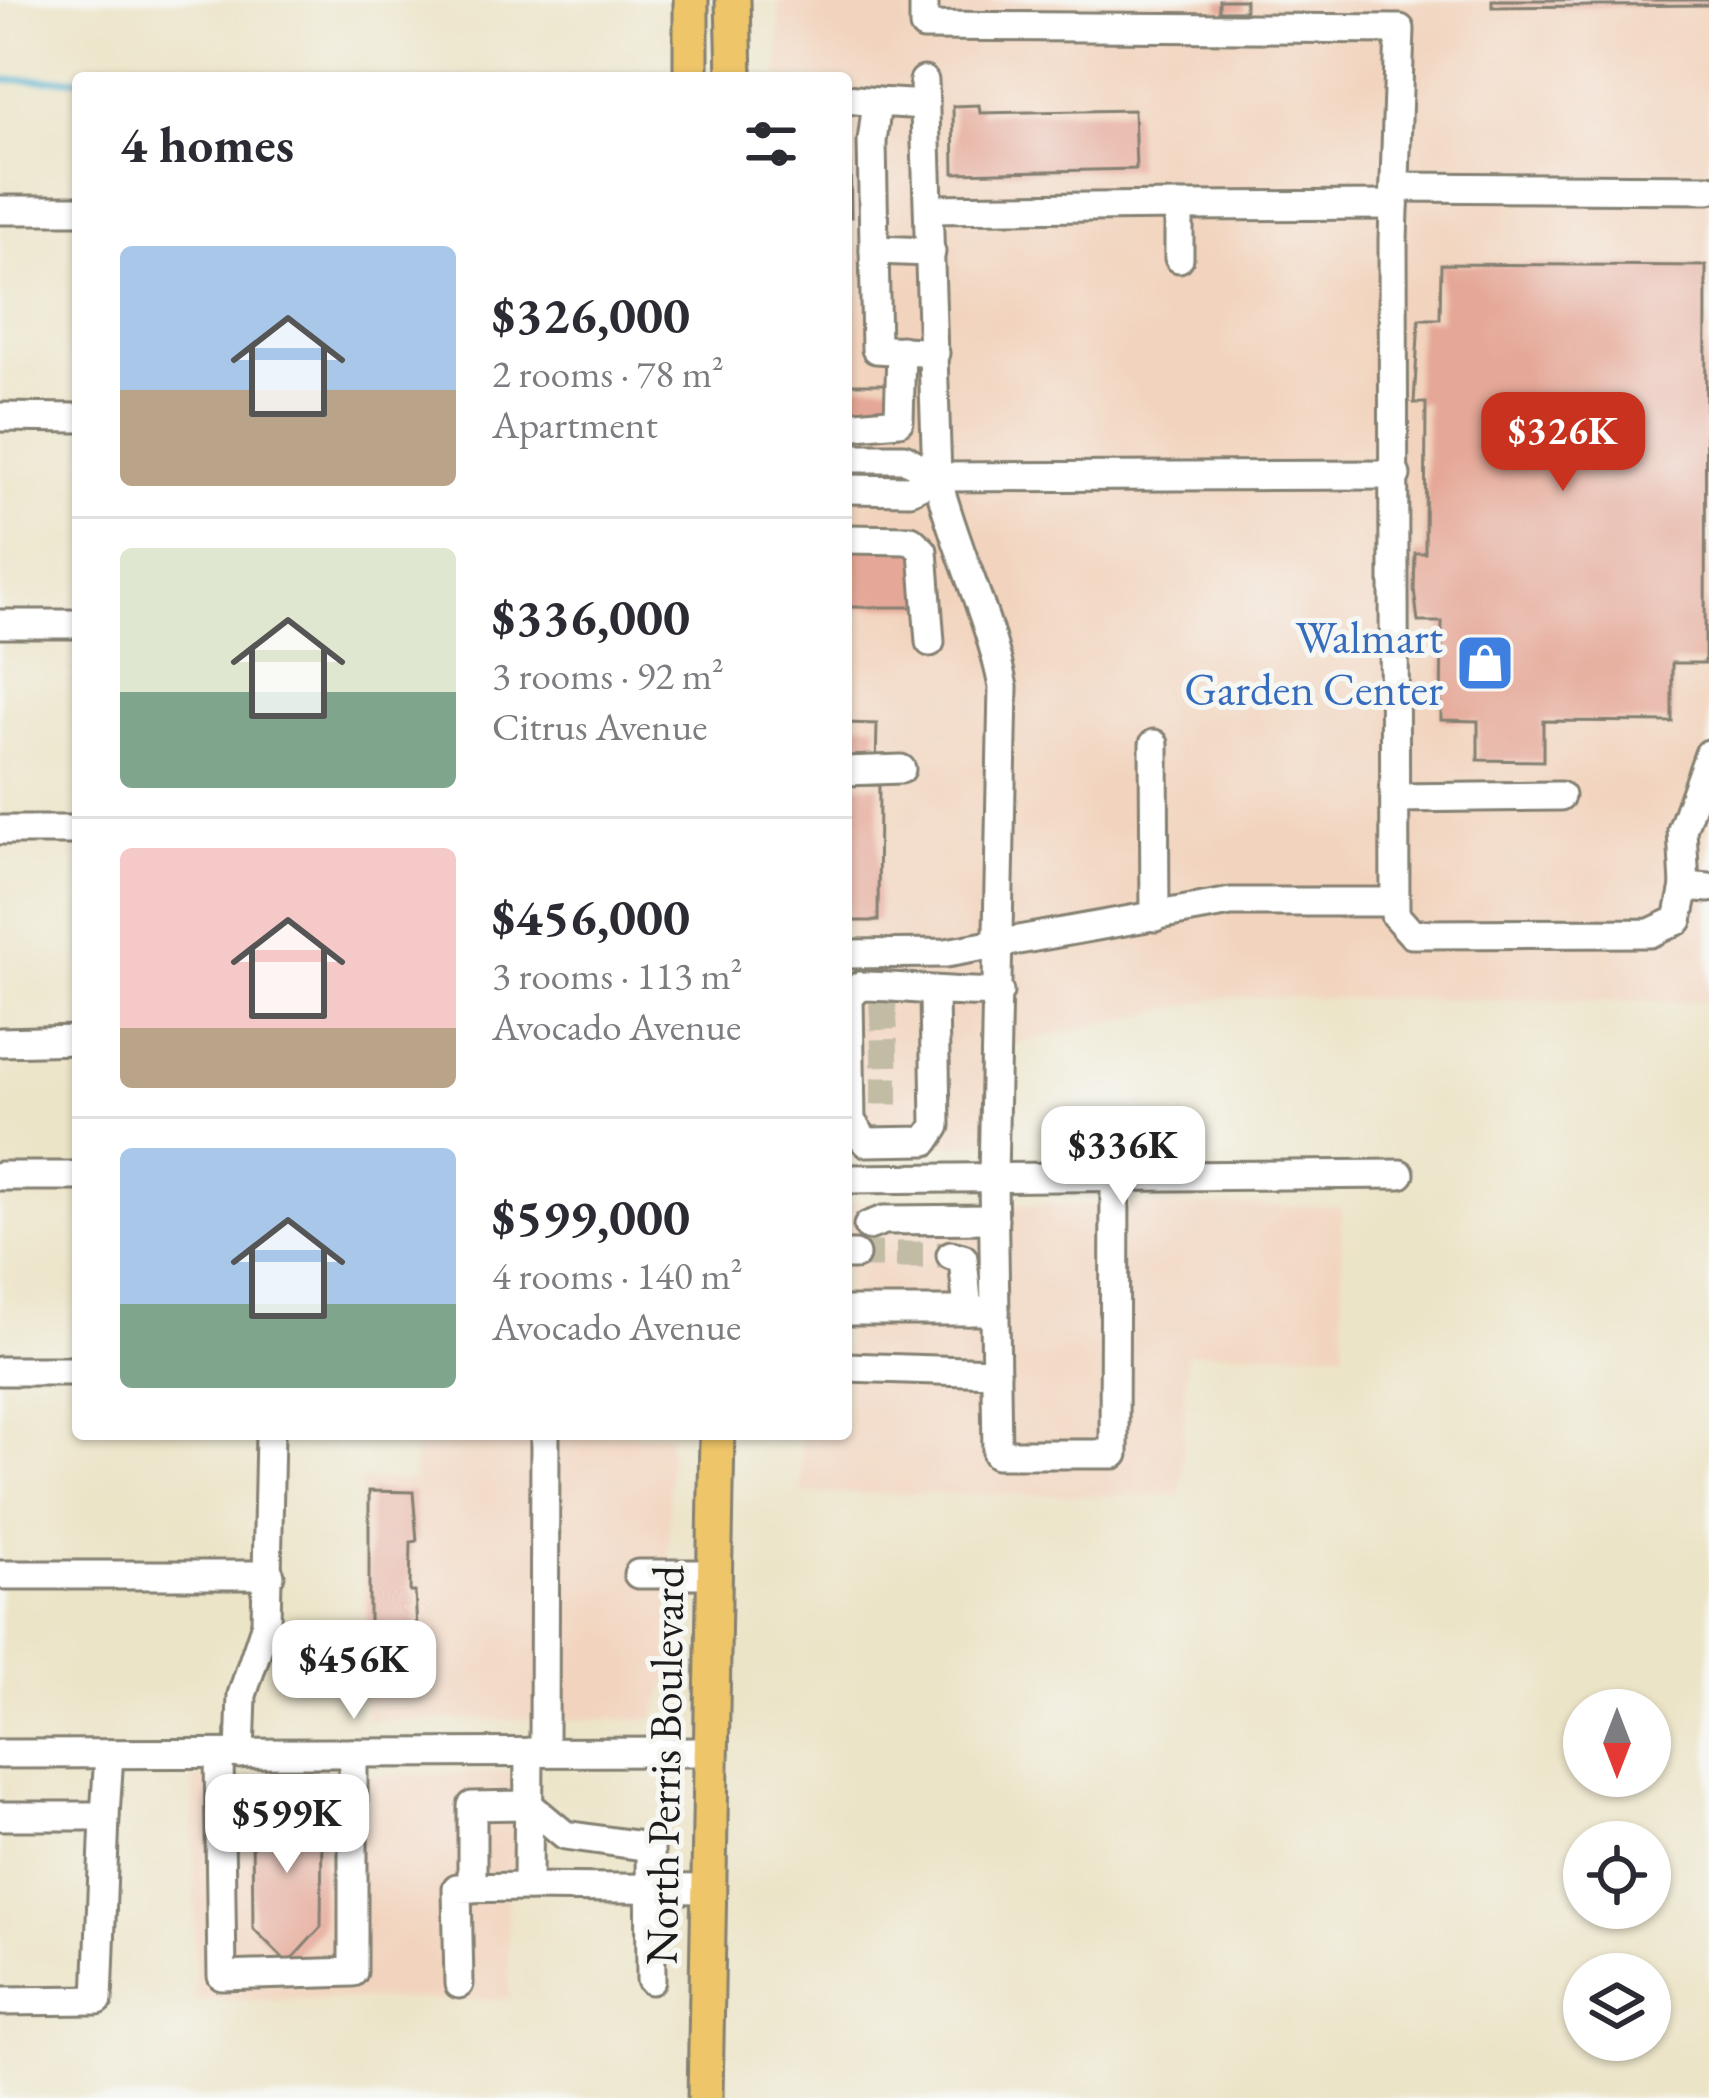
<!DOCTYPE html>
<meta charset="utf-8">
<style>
body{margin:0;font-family:"EB Garamond",serif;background:#f7f7f7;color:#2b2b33;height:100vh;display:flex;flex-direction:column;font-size:45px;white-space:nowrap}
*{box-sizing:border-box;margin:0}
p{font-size:39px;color:#7c7c81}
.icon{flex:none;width:66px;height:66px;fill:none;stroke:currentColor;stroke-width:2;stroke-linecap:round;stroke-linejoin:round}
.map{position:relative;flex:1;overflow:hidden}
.sheet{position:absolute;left:72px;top:72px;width:780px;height:1368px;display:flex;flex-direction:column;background:#fff;border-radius:12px;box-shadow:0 3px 9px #0004}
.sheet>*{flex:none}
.needle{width:78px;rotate:180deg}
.buttons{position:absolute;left:1563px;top:1689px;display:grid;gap:24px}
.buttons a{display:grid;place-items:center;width:108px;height:108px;border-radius:50%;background:#fff;box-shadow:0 3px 9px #0004;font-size:60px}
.price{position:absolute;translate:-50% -102px;padding:0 27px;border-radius:24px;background:#fff;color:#222;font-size:39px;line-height:78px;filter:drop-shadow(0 3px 6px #0008)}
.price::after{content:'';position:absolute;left:50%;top:72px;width:36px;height:27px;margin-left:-18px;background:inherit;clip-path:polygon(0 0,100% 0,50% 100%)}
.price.selected{background:#c8321e;color:#fff}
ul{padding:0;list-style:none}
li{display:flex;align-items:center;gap:36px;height:300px;padding:0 48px}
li+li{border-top:3px solid #e1e1e2}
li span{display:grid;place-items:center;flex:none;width:336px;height:240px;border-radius:12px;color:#555}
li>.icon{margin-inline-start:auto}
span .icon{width:144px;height:144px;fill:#fffc;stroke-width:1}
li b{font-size:51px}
h2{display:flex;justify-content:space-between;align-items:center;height:144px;padding:0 48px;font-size:51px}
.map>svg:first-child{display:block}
</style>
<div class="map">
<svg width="1709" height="2098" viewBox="0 0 1709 2098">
<rect width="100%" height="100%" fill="#f6f6f2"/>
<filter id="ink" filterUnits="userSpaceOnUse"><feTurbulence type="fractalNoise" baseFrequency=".00833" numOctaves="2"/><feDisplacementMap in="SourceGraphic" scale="24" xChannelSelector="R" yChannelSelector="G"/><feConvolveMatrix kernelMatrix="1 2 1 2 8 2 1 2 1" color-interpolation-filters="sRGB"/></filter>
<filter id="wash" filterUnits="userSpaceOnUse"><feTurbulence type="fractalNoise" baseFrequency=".004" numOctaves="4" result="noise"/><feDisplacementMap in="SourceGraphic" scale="48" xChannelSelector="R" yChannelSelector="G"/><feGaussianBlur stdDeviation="2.7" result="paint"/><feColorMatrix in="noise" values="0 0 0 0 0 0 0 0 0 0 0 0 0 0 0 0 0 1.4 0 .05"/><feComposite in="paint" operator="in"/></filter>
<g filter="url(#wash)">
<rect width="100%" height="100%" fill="#ece4c7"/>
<g fill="#f2d4be">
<path d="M779,0h930v1002l-482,-5 -236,52 -3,96 -142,-3v-1064h-67z"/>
<path d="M846,1202l495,5 3,144 -157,2 -6,143 -379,-3 -2,-59h46z"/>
<path d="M415,1434h254l1,240 -16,45 -288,1 -6,-241 54,2z"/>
<path d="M523,1772l-3,97 -13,28 3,102 -315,1 -2,-221z"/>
</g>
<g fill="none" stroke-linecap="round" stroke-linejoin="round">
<g stroke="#53b3d2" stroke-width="6">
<path d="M596,78h70"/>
<path d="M0,80l78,-1"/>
</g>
</g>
<g id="blocks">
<g fill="#e5a797">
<rect x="1219" y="0" width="26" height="11"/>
<path d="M1492,0h217v5l-217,2z"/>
<path d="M979,105l1,8 154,-3 2,59 -182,4 -1,-67z"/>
<path d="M846,158h4l1,59h-5z"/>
<path d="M1441,264l265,2 -1,397h-33v59l-129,-1v40l-65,-1v-39l-37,-1 1,-98h-24l-4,-33 1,-36h10l1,-150h-12l5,-84h21z"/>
<path d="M846,384h48l-1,35 -47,-1z"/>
<path d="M846,546l72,1 9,60h-81z"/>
<path d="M846,723l31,1 -1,44 -30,-1z"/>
<path d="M846,785h33l-1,136h-32z"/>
<path d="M369,1491l44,1 4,49 -6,1 -1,50h5l2,38 -8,1 2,31 12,-1v18h-54z"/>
<path d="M288,1790l34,36 -1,101 -33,36 -35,-35 -1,-101z"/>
</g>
</g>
</g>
<g filter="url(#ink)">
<use href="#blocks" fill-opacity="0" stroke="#848072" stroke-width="3"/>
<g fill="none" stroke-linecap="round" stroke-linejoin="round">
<g stroke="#c2bca5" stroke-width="27" stroke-dasharray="27 14" stroke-linecap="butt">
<path d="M870,1017l36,-2"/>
<path d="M871,1053l34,-1"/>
<path d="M871,1091h35"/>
<path d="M855,1255h96"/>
</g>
<g stroke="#848072" stroke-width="33">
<g id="minor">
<path d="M924,0v26l476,3 -7,211 2,675 17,19 238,-1 28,-13 7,-34"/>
<path d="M924,81l13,396c18,72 52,137 66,210l-10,491 4,276h117l1,-278"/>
<path d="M846,99l31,3"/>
<path d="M925,105l-48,-3 -5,40 4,207 59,4"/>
<path d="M1395,187l314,2"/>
<path d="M929,209l250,-3"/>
<path d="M0,210h78"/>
<path d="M874,250l57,2"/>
<path d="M1179,258v-52l215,-1"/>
<path d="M0,417l78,1"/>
<path d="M846,426l53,-5 2,-71"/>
<path d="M846,458h58l33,19"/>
<path d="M846,489l64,1 27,-13 459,-2"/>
<path d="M846,539l65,1 12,11 7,91"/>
<path d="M0,624h78"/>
<path d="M1154,744l1,173"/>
<path d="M1709,754l-27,76 3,56 24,2"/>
<path d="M846,771l55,-2"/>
<path d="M1396,798l164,-2"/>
<path d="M0,830h78"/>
<path d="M846,954l100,-1 285,-51h162"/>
<path d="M934,994l2,132 -10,15 -60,1 -15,-21 -2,-123 11,-12c48,0 91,8 139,6"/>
<path d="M0,1042l78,-2"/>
<path d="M0,1176h78"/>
<path d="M846,1179l554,-5"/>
<path d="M868,1226l16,-6 110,-1"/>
<path d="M846,1255h9"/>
<path d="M951,1255l12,3 5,53"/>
<path d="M846,1311h149"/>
<path d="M846,1367l150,5"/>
<path d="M0,1371h78"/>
<path d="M638,1574h74"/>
<path d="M0,1575h270"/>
<path d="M529,1752l-1,135 179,2"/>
<path d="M544,1752l1,-318"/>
<path d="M0,1754l709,-2"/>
<path d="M219,1754l3,222 131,-4v-219"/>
<path d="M240,1754l2,-59 24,-72 4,-189"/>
<path d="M0,1816h105l4,-62"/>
<path d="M472,1888v-82l57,-1 36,30 85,12 1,133"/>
<path d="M459,1984l-2,-96 71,-1"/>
<path d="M0,2001l98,-1 7,-184"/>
</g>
</g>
<g stroke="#848072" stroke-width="39">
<g id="major">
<path d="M691,0v78"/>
<path d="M733,0l2,78"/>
<path d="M705,2098l12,-664"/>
</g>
</g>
<use href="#minor" stroke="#fff" stroke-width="27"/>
<use href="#major" stroke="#eec569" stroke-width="33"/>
</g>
</g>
<defs>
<g id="shop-square" transform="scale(3)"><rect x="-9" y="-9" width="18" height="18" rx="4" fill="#3f7fe0" stroke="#f6f6f2"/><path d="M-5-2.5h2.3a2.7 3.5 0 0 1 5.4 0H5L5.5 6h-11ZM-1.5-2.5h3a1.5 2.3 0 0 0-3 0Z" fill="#fff"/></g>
</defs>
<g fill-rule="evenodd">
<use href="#shop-square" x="1485" y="663"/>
</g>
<g text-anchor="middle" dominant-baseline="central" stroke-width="10" stroke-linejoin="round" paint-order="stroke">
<g font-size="45" fill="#366cbe" stroke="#f6f6f2" text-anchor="end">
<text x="1443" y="637">Walmart<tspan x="1443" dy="52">Garden Center</tspan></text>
</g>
<g font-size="45" fill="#1c1c1c" stroke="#f6f6f2">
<text transform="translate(664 1765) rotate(-89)">North Perris Boulevard</text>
</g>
</g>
</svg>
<div class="buttons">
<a><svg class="needle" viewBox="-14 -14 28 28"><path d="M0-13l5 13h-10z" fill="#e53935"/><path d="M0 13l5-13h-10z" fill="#7c7c81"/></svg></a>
<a><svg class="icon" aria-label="locate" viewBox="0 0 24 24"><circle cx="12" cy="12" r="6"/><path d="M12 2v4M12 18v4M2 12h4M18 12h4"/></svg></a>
<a><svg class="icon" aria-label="layers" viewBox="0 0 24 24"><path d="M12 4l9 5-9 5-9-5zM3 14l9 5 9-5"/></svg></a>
</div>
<b class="price selected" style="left:1563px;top:494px">$326K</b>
<b class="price" style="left:1123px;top:1208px">$336K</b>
<b class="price" style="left:354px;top:1722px">$456K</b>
<b class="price" style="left:287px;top:1876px">$599K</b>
<section class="sheet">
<h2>4 homes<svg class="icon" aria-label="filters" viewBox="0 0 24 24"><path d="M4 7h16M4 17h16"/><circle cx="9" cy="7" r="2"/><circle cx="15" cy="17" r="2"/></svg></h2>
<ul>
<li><span style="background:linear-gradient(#a9c7e8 60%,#b9a48a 0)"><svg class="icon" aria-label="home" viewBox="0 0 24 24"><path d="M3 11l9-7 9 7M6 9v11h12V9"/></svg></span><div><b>$326,000</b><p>2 rooms · 78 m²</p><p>Apartment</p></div></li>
<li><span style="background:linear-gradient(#dfe7d0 60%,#7fa58c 0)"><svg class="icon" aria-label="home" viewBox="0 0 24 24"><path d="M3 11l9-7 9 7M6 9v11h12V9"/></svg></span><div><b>$336,000</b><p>3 rooms · 92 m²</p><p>Citrus Avenue</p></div></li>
<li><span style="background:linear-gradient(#f6c9c9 75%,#b9a48a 0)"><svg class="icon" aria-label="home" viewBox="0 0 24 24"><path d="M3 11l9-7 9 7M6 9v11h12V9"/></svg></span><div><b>$456,000</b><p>3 rooms · 113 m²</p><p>Avocado Avenue</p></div></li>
<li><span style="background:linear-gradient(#a9c7e8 65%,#7fa58c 0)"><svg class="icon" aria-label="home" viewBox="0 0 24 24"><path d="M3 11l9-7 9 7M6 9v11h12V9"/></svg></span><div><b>$599,000</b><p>4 rooms · 140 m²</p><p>Avocado Avenue</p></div></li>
</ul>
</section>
</div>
